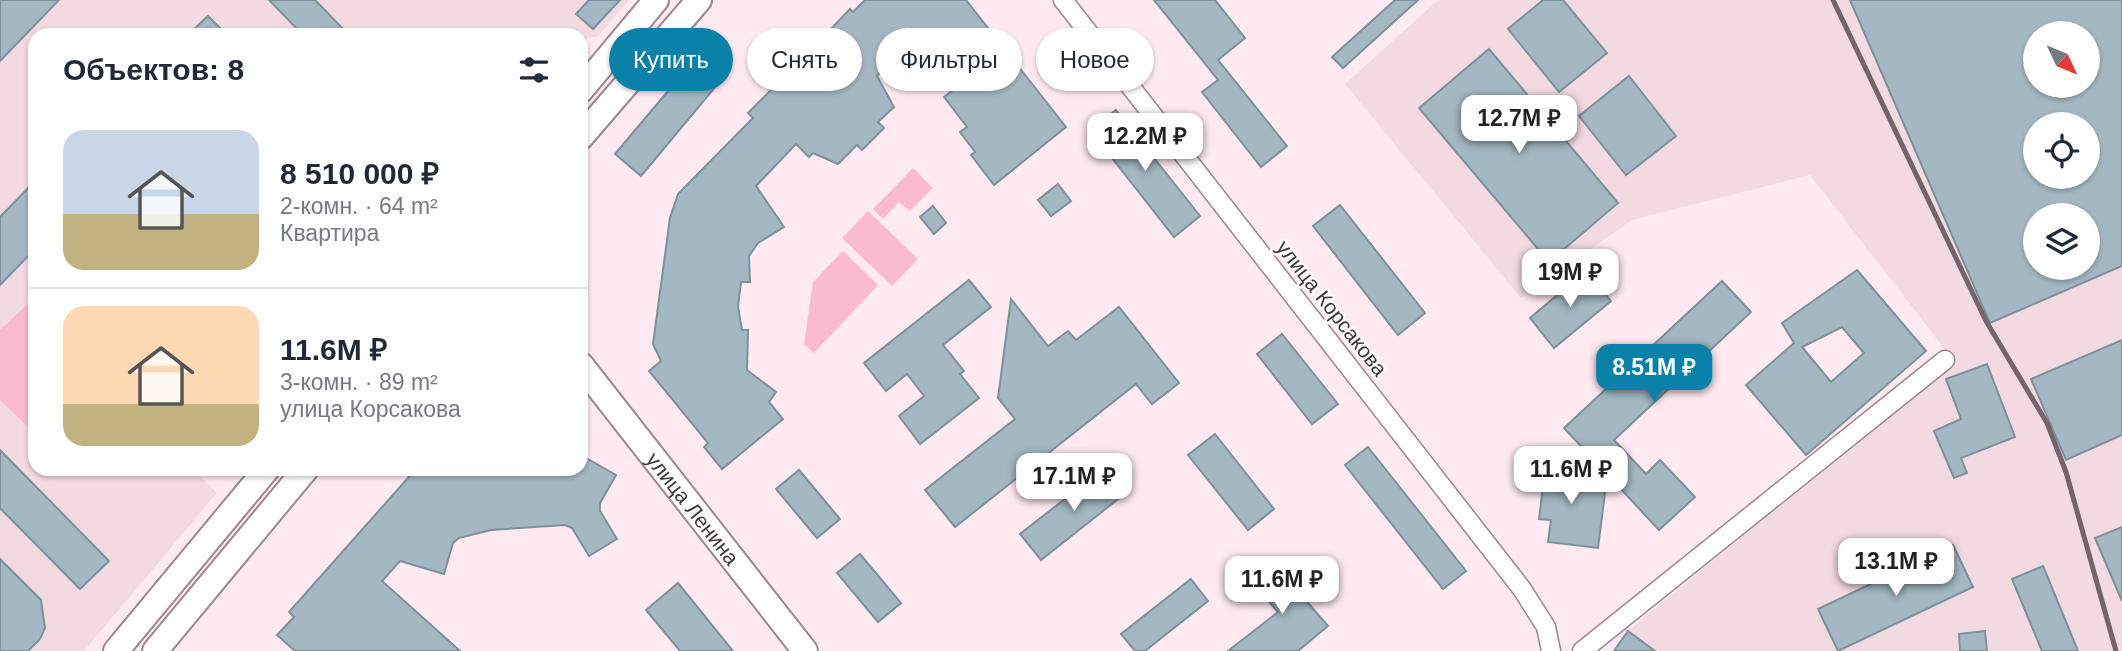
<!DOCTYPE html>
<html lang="ru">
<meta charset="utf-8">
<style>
body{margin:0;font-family:Helvetica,sans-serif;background:#f6f6f7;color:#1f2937;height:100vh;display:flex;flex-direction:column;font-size:26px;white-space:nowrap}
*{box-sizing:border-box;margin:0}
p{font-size:23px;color:#747a83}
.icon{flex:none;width:38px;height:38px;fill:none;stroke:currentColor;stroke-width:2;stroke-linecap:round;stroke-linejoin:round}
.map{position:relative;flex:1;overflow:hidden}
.sheet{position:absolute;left:28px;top:28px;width:560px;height:448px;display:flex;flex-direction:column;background:#fff;border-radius:21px;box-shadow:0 2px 5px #0004}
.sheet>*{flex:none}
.banner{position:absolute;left:609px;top:28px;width:665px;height:63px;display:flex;gap:14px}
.needle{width:46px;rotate:134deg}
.tools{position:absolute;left:2023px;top:21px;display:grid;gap:14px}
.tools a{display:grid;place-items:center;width:77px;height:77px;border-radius:50%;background:#fff;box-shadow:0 2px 5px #0004;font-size:35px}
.price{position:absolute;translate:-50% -60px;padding:0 16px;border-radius:14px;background:#fff;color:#222;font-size:23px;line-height:46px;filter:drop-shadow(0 2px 4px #0008)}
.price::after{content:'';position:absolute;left:50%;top:42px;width:21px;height:16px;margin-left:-10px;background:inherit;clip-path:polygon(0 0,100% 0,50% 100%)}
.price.current{background:#0a81a8;color:#fff}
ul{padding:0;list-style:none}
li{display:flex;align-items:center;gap:21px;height:175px;padding:0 35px}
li+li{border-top:2px solid #e0e1e3}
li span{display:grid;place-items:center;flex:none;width:196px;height:140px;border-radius:21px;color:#555}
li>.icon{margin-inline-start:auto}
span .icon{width:84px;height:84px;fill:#fffc;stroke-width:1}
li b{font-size:30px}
h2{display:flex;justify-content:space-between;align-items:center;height:84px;padding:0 35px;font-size:30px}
.tag{padding:0 24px;border-radius:32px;background:#fff;box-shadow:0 2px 5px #0004;font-size:24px;line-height:63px}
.tag.current{background:#0a81a8;color:#fff}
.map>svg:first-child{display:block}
</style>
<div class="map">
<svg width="2122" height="651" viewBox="0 0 2122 651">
<rect width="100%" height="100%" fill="#feeaf0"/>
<g fill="#f3dae1" fill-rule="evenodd">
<path d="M0,0h629l-31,36 -10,2 -7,8v-11h-546v434h165l-3,4 20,20 -133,158h-84z"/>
<path d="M1438,0h684v651h-508l14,-20 326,-270 -144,-186 -178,45 -111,78 -176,-214zM2035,33h53v53h-53zM2035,124h53v53h-53zM2035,215h53v53h-53z"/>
</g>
<g fill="#fbbbcf">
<path d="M913,168l20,20 -23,23 -11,-9 -16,17 -10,-10z"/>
<path d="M868,211l50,48 -26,27 -50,-48z"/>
<path d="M843,251l35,34 -64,68 -10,-9 9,-62z"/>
<path d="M35,297v137l-35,-34v-70z"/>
</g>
<g fill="#a3b8c3" stroke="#7c919b" stroke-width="2" fill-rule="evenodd">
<path d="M0,0h59l-59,61z"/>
<path d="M269,0h46l34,35h-46z"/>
<path d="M589,0h31l-27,29 -17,-15z"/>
<path d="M865,0h101l100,127 -72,58 -23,-30 4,-3 -15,-20 7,-5 -23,-30 9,-7 -20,-25 -4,3 -10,-12 -10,11 -12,-12 -20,21 17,31 -16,15 6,6 -22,22 -5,-5 -19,19 -25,-11 -4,4 -13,-13 -40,42 28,41 -26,16 -9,13 1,26h-9l-3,25 4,23h6l-1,40 29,22 -7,10 14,17 -61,50 -18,-22 4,-4 -59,-72 12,-10 -8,-17 17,-126 8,-24 75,-76 -5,-5 23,-23 18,-35 21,-16 16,-5 24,-25 3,3z"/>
<path d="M1154,0h61l30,38 -27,22 69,86 -26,21 -59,-75 16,-12z"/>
<path d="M1395,0h23l-75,68 -11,-11z"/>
<path d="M1543,0h20l44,53 -48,39 -51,-63z"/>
<path d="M1850,0h272v266l-132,57zM2035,33h53v53h-53zM2035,124h53v53h-53zM2035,215h53v53h-53z"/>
<path d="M208,16l19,19h-39z"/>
<path d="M1489,49l129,154 -69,59 -130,-154z"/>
<path d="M701,52l26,21 -86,103 -26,-22z"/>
<path d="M1629,76l47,60 -50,39 -47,-59z"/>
<path d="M1116,110l84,106 -26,21 -84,-107z"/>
<path d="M35,181v68l-35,36v-68z"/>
<path d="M1058,184l13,17 -20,15 -13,-16z"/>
<path d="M1340,205l85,108 -27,22 -85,-109z"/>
<path d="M933,206l13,17 -12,11 -14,-17z"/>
<path d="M1857,270l69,81 -120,104 -60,-70 48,-42 -12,-20zM1842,327l22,26 -33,29 -29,-35z"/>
<path d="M1586,271l25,30 -57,47 -24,-30z"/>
<path d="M969,280l22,27 -48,38 21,26 -4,3 19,24 -59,46 -21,-28 25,-20 -17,-22 -21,17 -22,-28z"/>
<path d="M1722,281l29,31 -137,128 32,34 14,-14 35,37 -36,33 -95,-102z"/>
<path d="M1011,299l37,47 20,-15 8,9 43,-33 60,76 -27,21 -16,-20 -181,143 -30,-37 90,-71 -17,-21z"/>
<path d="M1282,334l56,70 -26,20 -55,-70z"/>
<path d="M2122,340v95l-56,25 -35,-81z"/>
<path d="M1987,364l28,73 -54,21 6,15 -13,5 -20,-47 27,-12 -15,-40z"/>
<path d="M1215,434l59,75 -26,21 -60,-75z"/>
<path d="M1368,447l98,124 -23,18 -98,-124z"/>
<path d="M0,450l109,111 -29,28 -80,-81z"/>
<path d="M1547,452l58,41 -7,55 -50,-6 3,-22 -12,-1z"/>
<path d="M581,455l35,20 -16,28v8l17,28 -28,17 -17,-28 -7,-3 -74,5 -32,8 -6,5 -9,31 -44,-13 -18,20 78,70h-165l-18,-16 17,-18 -5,-5 126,-142 166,-1z"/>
<path d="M1107,466l20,26 -86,68 -21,-26z"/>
<path d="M799,470l41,49 -23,19 -41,-49z"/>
<path d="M2122,527v74l-27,-63z"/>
<path d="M1953,545l20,42 -135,64 -20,-42z"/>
<path d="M860,554l41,49 -23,19 -41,-49z"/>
<path d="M0,559l41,41 4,28 -5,11 -12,12h-28z"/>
<path d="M1271,560l57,66 -30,25h-70l50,-39 -29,-33z"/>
<path d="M2043,566l35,85h-36l-30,-72z"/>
<path d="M1191,579l17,22 -63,50h-10l-14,-17z"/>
<path d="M678,583l55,68h-53l-34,-41z"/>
<path d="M1628,631l27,20h-41z"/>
<path d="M1985,631l2,20h-27l-1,-17z"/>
</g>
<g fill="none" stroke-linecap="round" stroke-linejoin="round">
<g stroke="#9d878e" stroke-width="21">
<g id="street">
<path d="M1063,0l459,589 24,38 5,24"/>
<path d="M1582,651l363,-291"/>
</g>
</g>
<g stroke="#9d878e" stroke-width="28">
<g id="secondary">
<path d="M581,90l75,-90"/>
<path d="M581,137l118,-137"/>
<path id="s1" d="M581,365l224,286"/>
<path d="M116,651l151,-182"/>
<path d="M155,651l151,-182"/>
</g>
</g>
<use href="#street" stroke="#fff" stroke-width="18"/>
<use href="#secondary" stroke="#fff" stroke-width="24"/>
<path stroke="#72666a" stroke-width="5" d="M1833,0l153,321 61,102 19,49 50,179"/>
</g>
<g text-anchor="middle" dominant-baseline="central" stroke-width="5" stroke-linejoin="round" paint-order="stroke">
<g font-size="21" fill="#3f3639" stroke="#fdfdfd">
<text transform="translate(1332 308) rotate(52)">улица Корсакова</text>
<text stroke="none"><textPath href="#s1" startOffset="182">улица Ленина</textPath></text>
</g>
</g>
</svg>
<div class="tools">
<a><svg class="needle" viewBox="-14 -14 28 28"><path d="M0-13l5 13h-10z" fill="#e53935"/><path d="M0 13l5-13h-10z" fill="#747a83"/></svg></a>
<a><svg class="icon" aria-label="locate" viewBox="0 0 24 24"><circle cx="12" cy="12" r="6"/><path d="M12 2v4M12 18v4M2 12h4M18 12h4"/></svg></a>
<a><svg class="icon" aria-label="layers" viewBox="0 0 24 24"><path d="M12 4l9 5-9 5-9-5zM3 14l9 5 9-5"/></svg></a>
</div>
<b class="price" style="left:1519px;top:155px">12.7M ₽</b>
<b class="price" style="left:1145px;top:173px">12.2M ₽</b>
<b class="price" style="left:1570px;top:309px">19M ₽</b>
<b class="price current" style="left:1654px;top:404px">8.51M ₽</b>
<b class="price" style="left:1571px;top:506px">11.6M ₽</b>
<b class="price" style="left:1074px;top:513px">17.1M ₽</b>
<b class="price" style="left:1896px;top:598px">13.1M ₽</b>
<b class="price" style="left:1282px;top:616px">11.6M ₽</b>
<div class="banner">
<a class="tag current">Купить</a>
<a class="tag">Снять</a>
<a class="tag">Фильтры</a>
<a class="tag">Новое</a>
</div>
<section class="sheet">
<h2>Объектов: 8<svg class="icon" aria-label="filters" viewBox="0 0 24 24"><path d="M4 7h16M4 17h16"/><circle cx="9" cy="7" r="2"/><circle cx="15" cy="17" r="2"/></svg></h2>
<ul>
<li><span style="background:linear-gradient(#c9d6e8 60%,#c2b280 0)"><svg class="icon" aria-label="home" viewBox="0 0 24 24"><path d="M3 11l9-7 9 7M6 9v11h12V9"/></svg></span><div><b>8 510 000 ₽</b><p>2-комн. · 64 m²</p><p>Квартира</p></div></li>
<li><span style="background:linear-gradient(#ffd9b3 70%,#c2b280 0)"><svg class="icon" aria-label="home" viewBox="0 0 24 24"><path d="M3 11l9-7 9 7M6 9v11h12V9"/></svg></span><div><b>11.6M ₽</b><p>3-комн. · 89 m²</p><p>улица Корсакова</p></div></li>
</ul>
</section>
</div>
